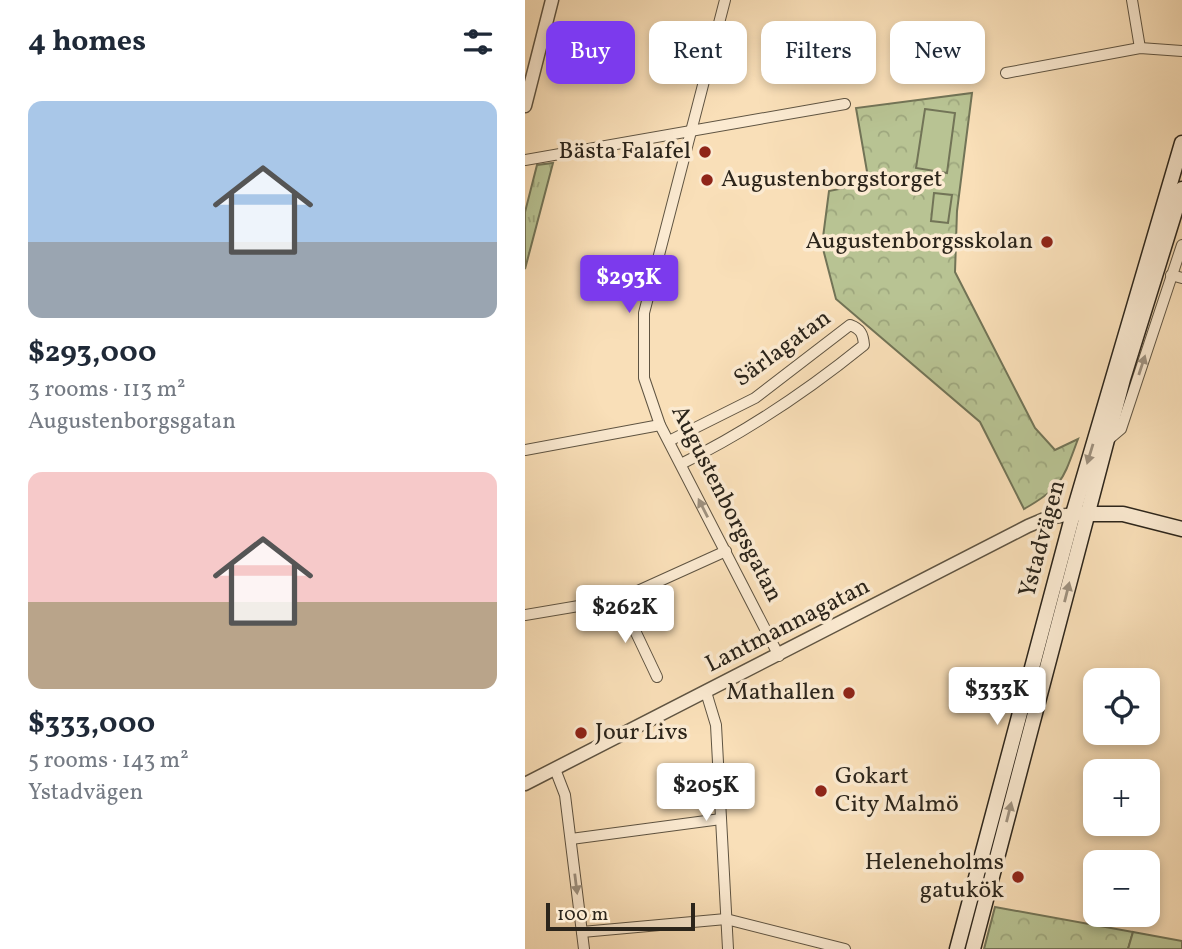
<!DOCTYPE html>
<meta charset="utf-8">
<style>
body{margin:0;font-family:Vollkorn,serif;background:#f6f6f7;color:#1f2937;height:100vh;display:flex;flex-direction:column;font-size:26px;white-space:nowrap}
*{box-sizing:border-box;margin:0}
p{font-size:23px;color:#747a83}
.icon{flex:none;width:38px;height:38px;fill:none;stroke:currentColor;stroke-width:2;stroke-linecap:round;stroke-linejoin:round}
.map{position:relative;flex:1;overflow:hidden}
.sheet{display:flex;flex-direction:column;background:#fff;width:525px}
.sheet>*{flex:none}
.banner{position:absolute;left:21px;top:21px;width:530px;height:63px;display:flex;gap:14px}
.fabs{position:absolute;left:558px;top:668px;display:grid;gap:14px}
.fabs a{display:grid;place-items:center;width:77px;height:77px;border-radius:14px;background:#fff;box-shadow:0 4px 10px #0003;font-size:35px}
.scale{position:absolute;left:21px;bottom:18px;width:149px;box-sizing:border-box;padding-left:7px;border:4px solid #2c251b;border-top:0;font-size:19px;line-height:24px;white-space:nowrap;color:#2c251b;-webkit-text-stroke:5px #fbead1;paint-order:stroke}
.price{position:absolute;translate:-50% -60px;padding:0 16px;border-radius:7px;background:#fff;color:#222;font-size:23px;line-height:46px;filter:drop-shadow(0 2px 4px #0008)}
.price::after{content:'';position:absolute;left:50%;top:42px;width:21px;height:16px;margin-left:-10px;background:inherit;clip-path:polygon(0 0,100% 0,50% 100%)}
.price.current{background:#7c3aed;color:#fff}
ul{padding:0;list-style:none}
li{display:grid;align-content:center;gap:14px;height:371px;padding:0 28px}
li span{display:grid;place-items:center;height:217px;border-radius:14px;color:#555}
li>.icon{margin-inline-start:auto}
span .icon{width:126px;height:126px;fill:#fffc;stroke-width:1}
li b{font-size:30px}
h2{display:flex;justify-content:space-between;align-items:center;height:84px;padding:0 28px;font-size:30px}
.chip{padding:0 24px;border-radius:14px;background:#fff;box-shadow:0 4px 10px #0003;font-size:24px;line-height:63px}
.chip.current{background:#7c3aed;color:#fff}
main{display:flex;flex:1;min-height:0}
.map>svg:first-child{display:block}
</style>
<main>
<section class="sheet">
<h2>4 homes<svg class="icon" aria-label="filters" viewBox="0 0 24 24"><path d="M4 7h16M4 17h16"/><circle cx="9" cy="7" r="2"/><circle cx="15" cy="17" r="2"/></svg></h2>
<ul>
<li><span style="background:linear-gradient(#a9c7e8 65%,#9aa5b1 0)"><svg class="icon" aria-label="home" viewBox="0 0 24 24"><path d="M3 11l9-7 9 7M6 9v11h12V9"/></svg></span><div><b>$293,000</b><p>3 rooms · 113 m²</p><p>Augustenborgsgatan</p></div></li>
<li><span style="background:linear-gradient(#f6c9c9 60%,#b9a48a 0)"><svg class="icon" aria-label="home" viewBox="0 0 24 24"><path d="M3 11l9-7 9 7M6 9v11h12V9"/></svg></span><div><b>$333,000</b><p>5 rooms · 143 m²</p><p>Ystadvägen</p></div></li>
</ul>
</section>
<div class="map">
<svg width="657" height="949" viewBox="0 0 657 949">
<defs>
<pattern id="grass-tufts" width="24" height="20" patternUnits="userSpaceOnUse" patternTransform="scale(1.75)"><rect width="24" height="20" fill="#b8c393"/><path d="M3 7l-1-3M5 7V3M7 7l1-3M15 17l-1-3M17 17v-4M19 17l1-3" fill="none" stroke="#9ea77e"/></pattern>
<pattern id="forest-crowns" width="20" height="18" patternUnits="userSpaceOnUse" patternTransform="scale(1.75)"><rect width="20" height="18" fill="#b8c393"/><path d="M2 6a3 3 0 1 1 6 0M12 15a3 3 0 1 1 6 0" fill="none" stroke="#9ea77e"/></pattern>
</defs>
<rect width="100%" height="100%" fill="#f9dfb8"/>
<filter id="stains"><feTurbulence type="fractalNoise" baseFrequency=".00286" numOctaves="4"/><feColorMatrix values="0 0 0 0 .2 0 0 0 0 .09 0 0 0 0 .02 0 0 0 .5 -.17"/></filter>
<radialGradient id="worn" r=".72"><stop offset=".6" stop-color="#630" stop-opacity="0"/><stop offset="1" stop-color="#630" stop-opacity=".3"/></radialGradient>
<path fill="url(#grass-tufts)" stroke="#727457" stroke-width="2" d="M28,163l-28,106v-57l12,-47z"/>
<g fill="url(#forest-crowns)" stroke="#727457" stroke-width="2">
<path d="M447,93l-15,118 -2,61 80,156 20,22 23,-11c-15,40 -15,48 -54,70l-44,-87 -144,-123 -14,-54 7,-54 40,-8 -13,-75z"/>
<path d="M470,907l138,25 -5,17h-144z"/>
</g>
<g fill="#b8c393" stroke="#727457" stroke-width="2">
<path d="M400,109l30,4 -8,60 -31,-5z"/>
<path d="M409,193l18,2 -4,28 -17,-2z"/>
<path d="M608,932l49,9v8h-54z"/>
</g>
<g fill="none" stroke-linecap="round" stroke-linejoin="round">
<g stroke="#5f5442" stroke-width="12">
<g id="minor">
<path d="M200,0l-81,313v65l16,47 119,231"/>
<path d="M607,0l8,48"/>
<path d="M481,73l134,-25 42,3"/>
<path d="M0,160l320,-56"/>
<path d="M646,275l11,3"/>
<path d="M583,440l13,-11 61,-184"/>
<path d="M144,441l86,-43 95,-73c11,4 13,9 14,20 -58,47 -116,86 -183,119"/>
<path d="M0,450l135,-25"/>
<path d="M95,599l37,78"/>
<path d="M0,615l95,-16 106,-48"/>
<path d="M181,692l10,33 12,224"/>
<path d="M30,769l10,26 19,154"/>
<path d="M46,839l150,-20"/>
<path d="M57,932l144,-13 119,30"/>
</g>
</g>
<g stroke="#5f5442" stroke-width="15">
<g id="tertiary">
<path d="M0,106l27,-106"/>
<path d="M0,784l503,-258 19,-8 26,-4"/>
</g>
</g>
<g stroke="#2c251b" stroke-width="17">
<g id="secondary">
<path d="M556,514h42l59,15"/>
<path d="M432,949l116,-435 109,-371"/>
<path d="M448,949l150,-570 59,-190"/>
</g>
</g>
<use href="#minor" stroke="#fbead1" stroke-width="10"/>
<use href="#tertiary" stroke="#fbead1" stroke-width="12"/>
<use href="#secondary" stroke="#fbead1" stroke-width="14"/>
</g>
<defs><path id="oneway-solid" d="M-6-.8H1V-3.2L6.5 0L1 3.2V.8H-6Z" transform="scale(1.75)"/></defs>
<g fill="#9e917f">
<use href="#oneway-solid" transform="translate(617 365) rotate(-72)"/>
<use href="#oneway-solid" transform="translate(565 454) rotate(107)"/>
<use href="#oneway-solid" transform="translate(178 508) rotate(-117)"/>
<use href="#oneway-solid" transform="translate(542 592) rotate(-76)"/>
<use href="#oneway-solid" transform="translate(484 812) rotate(-76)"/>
<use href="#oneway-solid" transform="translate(51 884) rotate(83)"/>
</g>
<g fill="#8f2418" stroke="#fbead1" stroke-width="2.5">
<circle cx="180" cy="152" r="7"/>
<circle cx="182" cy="180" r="7"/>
<circle cx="522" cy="242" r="7"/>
<circle cx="324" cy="693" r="7"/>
<circle cx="56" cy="733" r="7"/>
<circle cx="296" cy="791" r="7"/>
<circle cx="493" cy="877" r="7"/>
</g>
<g text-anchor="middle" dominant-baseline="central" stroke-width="7" stroke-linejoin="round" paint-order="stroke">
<g font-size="24" fill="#2c251b" stroke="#fbead1" text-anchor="end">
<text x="166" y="152">Bästa Falafel</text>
<text x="196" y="180" text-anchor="start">Augustenborgstorget</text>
<text x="508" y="242">Augustenborgsskolan</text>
<text x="310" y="693">Mathallen</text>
<text x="70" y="733" text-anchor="start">Jour Livs</text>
<text x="310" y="777" text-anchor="start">Gokart<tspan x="310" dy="28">City Malmö</tspan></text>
<text x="479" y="863">Heleneholms<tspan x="479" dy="28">gatukök</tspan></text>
</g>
<g font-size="24" fill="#2c251b" stroke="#fbead1">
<text transform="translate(258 349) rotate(-36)">Särlagatan</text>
<text transform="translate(201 504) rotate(63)">Augustenborgsgatan</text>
<text transform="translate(518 539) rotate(-75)">Ystadvägen</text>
<text transform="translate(263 626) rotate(-27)">Lantmannagatan</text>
</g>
</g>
<rect width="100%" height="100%" filter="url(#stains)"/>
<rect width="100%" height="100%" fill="url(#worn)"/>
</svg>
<div class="fabs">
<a><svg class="icon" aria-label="locate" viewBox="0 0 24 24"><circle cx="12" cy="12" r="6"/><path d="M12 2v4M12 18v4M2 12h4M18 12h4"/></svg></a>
<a>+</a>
<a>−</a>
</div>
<div class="scale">100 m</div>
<b class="price current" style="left:104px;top:315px">$293K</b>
<b class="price" style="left:100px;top:645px">$262K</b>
<b class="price" style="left:472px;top:727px">$333K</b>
<b class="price" style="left:181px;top:823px">$205K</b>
<div class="banner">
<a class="chip current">Buy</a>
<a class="chip">Rent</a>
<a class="chip">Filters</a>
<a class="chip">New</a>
</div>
</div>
</main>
